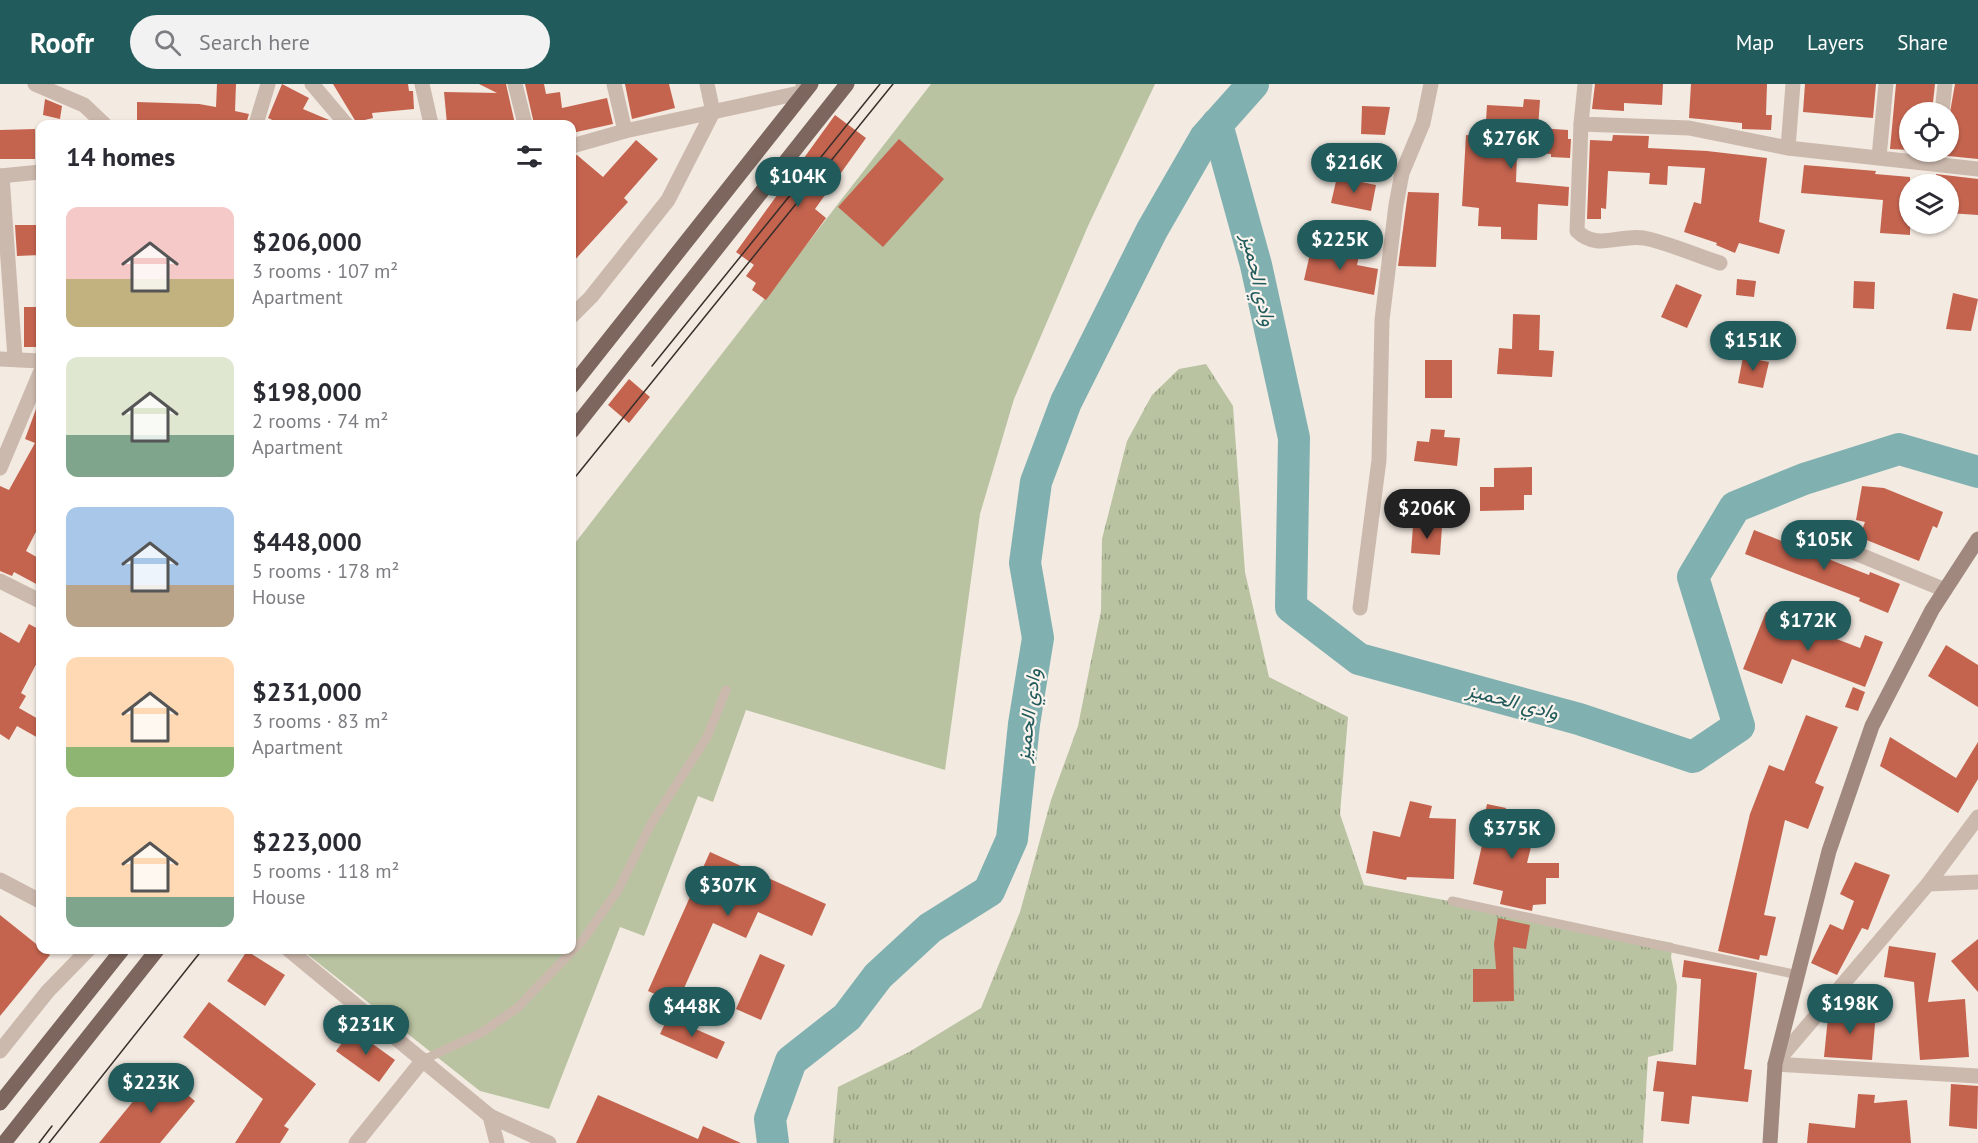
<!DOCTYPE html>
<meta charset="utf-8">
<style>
body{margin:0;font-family:"PT Sans",Vazirmatn,sans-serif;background:#f2f2f3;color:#2b2b33;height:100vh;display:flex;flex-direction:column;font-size:22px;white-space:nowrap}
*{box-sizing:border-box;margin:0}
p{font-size:20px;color:#7c7c81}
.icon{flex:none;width:33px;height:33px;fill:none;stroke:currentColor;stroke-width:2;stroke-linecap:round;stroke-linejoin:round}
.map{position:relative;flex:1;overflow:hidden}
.drawer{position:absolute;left:36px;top:36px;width:540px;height:834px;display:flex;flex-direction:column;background:#fff;border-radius:12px;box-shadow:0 2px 4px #0004}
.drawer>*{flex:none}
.controls{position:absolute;left:1899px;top:18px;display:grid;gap:12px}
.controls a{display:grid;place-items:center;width:60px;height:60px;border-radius:50%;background:#fff;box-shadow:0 2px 4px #0004;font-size:30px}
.price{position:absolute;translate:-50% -51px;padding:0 14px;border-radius:21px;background:#215b5c;color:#fff;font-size:20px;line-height:39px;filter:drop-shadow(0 2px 3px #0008)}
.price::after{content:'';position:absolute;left:50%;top:36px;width:18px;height:14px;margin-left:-9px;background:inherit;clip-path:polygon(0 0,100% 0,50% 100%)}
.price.current{background:#222;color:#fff}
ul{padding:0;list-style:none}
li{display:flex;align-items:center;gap:18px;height:150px;padding:0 30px}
li span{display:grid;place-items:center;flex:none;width:168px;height:120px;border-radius:12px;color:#555}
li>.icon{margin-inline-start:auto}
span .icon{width:72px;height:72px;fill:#fffc;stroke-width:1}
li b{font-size:26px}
h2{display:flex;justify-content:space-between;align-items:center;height:72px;padding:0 30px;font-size:26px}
header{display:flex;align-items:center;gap:36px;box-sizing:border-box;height:84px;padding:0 30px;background:#215b5c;color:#fff}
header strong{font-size:28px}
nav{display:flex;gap:33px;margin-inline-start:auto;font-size:21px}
.search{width:420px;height:54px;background:#f2f2f3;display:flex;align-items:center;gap:15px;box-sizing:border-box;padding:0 21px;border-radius:33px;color:#7c7c81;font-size:22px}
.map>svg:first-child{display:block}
</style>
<header>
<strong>Roofr</strong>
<div class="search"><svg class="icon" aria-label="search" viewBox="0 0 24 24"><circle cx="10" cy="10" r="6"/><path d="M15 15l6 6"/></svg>Search here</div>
<nav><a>Map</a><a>Layers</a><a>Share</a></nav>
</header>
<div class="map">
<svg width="1978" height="1059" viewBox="0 0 1978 1059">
<defs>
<pattern id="grass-tufts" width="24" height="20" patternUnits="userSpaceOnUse" patternTransform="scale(1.5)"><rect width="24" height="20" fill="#b9c3a1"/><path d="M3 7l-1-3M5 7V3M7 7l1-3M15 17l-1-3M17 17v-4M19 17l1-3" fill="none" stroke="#979f83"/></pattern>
</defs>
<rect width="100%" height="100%" fill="#f3eae1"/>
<path fill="url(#grass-tufts)" d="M1206,280l27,42 12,166 24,105 79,40 -8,97 24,71 309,58 -2,14 6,29 -4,65 -25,6 -5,86h-810l5,-56 71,-35 72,-44 39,-96 31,-112 27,-74 23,-115 1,-72 25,-98 25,-46 27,-26z"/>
<path fill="#b9c3a1" d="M931,0h224l-67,142 -74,173 -34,115 -35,256 -199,-60 -33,92 -15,-6 -54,140 -24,-9 -71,182 -69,-18 -178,-141h270v-403z"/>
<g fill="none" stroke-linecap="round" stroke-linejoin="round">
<g stroke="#80b0b0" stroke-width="32">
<path d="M1217,40l39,141 38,173 -3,169 68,52 220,60 114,38 46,-31 -46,-149 42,-70 69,-28 95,-30 79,23"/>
<path d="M773,1059l-3,-24 21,-58 56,-44 31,-41 52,-48 59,-37 23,-52 12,-115 14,-86 -13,-75 11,-81 30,-80 86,-172 53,-92 48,-54"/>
</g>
</g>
<g fill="#c4644f">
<path d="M217,0h19l-1,27 14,3 -3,10h-109v-22l62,2 17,3z"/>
<path d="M282,0l27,14 -6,11 26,11 5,4h-53l-13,-6z"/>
<path d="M333,0h75l1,7h4l1,18 -42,4 1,5 -17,4z"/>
<path d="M479,0h27l9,40h-68l-3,-32 53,1z"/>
<path d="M525,0h19l2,10 14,-2 2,16 45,-10 6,26 -41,9v-9h-38z"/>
<path d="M625,0h44l6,24 -43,11z"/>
<path d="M1595,0h68l-1,21 -38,-2v8l-32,-2z"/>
<path d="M1691,0h76l-1,31h6l-1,15 -29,-1v-6l-53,-5z"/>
<path d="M1805,0h71l-3,34 -70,-6z"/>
<path d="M1896,0h39l-3,28h-22v38l-20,-1z"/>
<path d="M1955,0h23v75l-40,-4v-3h10l1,-34z"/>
<path d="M45,15l17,7 -2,13 -17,-4z"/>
<path d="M1524,15l16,1 -2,28 30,2v9h3l-1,19 -19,-1v-3l-34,-2 -1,30 53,5 -1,19 -30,-2 -1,36 -36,-1v-12l-23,-1 1,-18 -17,-2 4,-71 19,2 2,-32 36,2z"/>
<path d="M1362,22l28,1 -5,28 -24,-1z"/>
<path d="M835,31l31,23 -51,71 11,9 -60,82 -14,-10 4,-7 -10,-7 8,-11 -18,-13z"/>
<path d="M35,45v30h-35v-29z"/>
<path d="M1613,51l36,1 -1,12 59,3 60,7 -8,64 26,8 -6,24 -40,-11 -4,10 -19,-8 1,-2 -33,-11 10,-30 7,2 4,-36 -37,-2 -1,19 -18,-1 1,-11 -42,-2 -2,38 -5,-1v11h-14l3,-79 22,1z"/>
<path d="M899,55l45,40 -61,68 -45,-40z"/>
<path d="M636,56l22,19 -34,39 4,4 -56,61v-107l5,-1 26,22z"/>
<path d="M1804,81l72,6 -1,3 35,3v58l-30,-2 3,-33 -82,-7z"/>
<path d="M1936,90l42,5v36l-30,-2v-29h-13z"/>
<path d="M1337,93l39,8 -5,26 -40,-8z"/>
<path d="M1408,108l31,1 -3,74 -38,-1z"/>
<path d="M15,141h25v30l-23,1z"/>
<path d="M1312,161l47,11 -2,9 21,4 -4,26 -70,-15z"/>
<path d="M1737,195l19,2 -2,16 -18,-2z"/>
<path d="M1854,197l21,1 -1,27 -21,-1z"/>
<path d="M1676,200l26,11 -15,33 -26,-11z"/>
<path d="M1953,209l25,6 -7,32 -25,-2z"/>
<rect x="24" y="223" width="16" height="40"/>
<path d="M1513,230l27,1 -1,35 15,1 -2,26 -55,-3 2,-26 13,1z"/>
<path d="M1743,273l26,5 -6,26 -25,-5z"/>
<rect x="1425" y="276" width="27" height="38"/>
<path d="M629,295l21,18 -21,26 -21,-18z"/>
<path d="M39,317l1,123 -14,27 14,8v27l-26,-14 -2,4 -12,-5v-85l9,4 26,-47 -10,-4z"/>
<path d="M1431,345l14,1 -1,7 16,1 -3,28 -43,-5 3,-20 12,1z"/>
<path d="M1532,383v28h-8v15l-44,1v-24h14v-19z"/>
<path d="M1862,402l22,2 59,24 -6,16 -4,-2 -14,35 -60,-24 6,-15 -9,-2z"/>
<path d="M1413,442l29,1 -2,28 -29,-2z"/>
<path d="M1754,446l115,45 1,-3 30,12 -12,29 -29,-12 1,-3 -115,-44z"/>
<path d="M1766,528l94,36 5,-13 18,7 -18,45 -73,-28 -10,25 -39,-15z"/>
<path d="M29,540l11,6v27l-19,36 5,3 -7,12 21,12v19l-23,-13 -8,14 -9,-6v-102l19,11z"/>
<path d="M1946,561l32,20v42l-50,-31z"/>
<path d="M1853,603l12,5 -7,19 -13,-4z"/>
<path d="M1806,631l32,12 -23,56 9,4 -16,42 -23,-9 -21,95 12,2 -9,39 -7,-1 -1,5 -41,-9 32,-137 19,-49 15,6z"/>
<path d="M1890,653l66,41 22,-36v37l-20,34 -78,-47z"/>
<path d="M1410,717l22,5 -3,12 27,1 -2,60 -47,-2 -1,3 -40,-7 7,-42 27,6z"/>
<path d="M1487,720l19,4 -1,4 33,7 -11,44h32v15h-13v26l-13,1 -1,6 -32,-7 3,-13 -30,-7 14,-60 -4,-1z"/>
<path d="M710,768l116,52 -14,32 -54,-24 -12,26 -33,-15 -36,81 -29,-13z"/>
<path d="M1855,778l35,13 -22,55 -6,-2 -25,47 -26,-12 19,-39 13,6 11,-29 -14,-7z"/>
<path d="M0,831l50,40 -50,61z"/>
<path d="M1498,834l32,7 -4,24 -13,-2 1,54 -41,1v-33h23l-2,-25z"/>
<path d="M1978,855v53l-27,-31z"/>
<path d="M1889,862l47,7 -8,49 37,-3 4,58 -49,3 -6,-78 -30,-5z"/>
<path d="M247,867l38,24 -20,31 -38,-25z"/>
<path d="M760,870l25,11 -24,55 -25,-11z"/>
<path d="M1684,876l73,13 -13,96 8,1 -4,32 -56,-6 -3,28 -28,-3 3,-29 -11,-1 4,-30 39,4 5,-86 -19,-2z"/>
<path d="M209,918l107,82 -32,42 5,3 -9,14h-45l28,-44 -80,-62z"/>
<path d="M1835,925l41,3 -4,48 -48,-3 4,-40z"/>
<path d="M668,933l57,25 -8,17 -57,-25z"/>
<path d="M352,945l43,31 -16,22 -43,-31z"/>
<path d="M158,987l37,30 -35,42h-61z"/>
<path d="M1951,1000l27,2 -1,43 -28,-3z"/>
<path d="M1858,1010l17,1 -1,8 33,-3 4,43h-104l2,-20 46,5z"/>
<path d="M598,1011l100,44 5,-13 38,17h-165z"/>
</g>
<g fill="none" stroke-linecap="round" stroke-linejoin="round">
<g stroke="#ccb9ad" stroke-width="9">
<path d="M1452,817l346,74"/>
<path d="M423,976l58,-27 36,-25 66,-68 35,-50 33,-66 56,-87 19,-47"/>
</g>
<g stroke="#ccb9ad" stroke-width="15">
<path d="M35,0l49,21 20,19"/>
<path d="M312,0l34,40"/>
<path d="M422,0l9,40"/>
<path d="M515,0l10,40"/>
<path d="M614,0l11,47"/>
<path d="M1585,0l-4,40 108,4 99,20 190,21"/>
<path d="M1942,28l3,-28"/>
<path d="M256,40l12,-40"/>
<path d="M1581,40l-4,107c20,20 43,3 67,7 25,5 51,17 76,25"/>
<path d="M572,62l53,-15 179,-39 -1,-8"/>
<path d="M1788,64l5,-64"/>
<path d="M1879,73l7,-73"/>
<path d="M0,92l40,-4"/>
<path d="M2,92l13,182"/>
<path d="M572,232l19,-19 77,-97 45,-88 -6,-28"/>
<path d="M0,275l40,2"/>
<path d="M0,384l40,-95"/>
<path d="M1797,445l148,61"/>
<path d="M0,497l40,20"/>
<path d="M1360,524l19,-148 3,-140 14,-115 6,-32 21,-50 8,-39"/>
<path d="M0,796l40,21"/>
<path d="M1928,800l50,-2"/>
<path d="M289,866l201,166 7,27"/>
<path d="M0,967l48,-60 40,-41"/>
<path d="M1775,980l153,-180 50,-67"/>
<path d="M1775,980l203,12"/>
<path d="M490,1032l59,27"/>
<path d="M356,1059l67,-83"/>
</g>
<path stroke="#a0887e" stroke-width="15" d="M1770,1059l5,-79 54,-213 43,-125 60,-116 46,-71"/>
<g stroke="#7c665d" stroke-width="15">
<path d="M572,302l239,-302"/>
<path d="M572,347l275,-347"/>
<path d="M0,1019l122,-153"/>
<path d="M4,1059l153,-193"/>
</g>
<g stroke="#3a2f2b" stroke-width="1.5">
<path d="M652,282l228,-282"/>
<path d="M572,397l321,-397"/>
<path d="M39,1059l13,-17"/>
<path d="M49,1059l153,-193"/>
</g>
</g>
<g text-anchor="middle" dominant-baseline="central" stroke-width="4.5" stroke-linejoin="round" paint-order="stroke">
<g font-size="20" font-style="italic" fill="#215b5c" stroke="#fbf4ee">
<text transform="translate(1259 196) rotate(77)">وادي الحميز</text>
<text transform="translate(1513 617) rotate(15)">وادي الحميز</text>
<text transform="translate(1028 631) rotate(-83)">وادي الحميز</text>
</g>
</g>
</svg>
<div class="controls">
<a><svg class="icon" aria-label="locate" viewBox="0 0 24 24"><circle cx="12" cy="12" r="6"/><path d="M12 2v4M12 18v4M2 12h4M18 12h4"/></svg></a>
<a><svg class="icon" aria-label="layers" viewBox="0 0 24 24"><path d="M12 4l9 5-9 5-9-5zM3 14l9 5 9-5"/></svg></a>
</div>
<b class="price" style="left:1511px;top:86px">$276K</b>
<b class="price" style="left:1354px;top:110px">$216K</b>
<b class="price" style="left:798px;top:124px">$104K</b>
<b class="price" style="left:1340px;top:187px">$225K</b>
<b class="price" style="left:1753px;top:288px">$151K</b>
<b class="price current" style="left:1427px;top:456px">$206K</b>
<b class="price" style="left:1824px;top:487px">$105K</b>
<b class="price" style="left:1808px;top:568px">$172K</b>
<b class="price" style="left:1512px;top:776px">$375K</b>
<b class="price" style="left:728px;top:833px">$307K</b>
<b class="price" style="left:1850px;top:951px">$198K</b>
<b class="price" style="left:692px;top:954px">$448K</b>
<b class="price" style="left:366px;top:972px">$231K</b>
<b class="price" style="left:151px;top:1030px">$223K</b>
<section class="drawer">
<h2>14 homes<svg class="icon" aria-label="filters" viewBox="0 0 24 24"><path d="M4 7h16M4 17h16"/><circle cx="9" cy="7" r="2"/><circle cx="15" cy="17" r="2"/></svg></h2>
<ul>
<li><span style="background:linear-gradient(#f6c9c9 60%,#c2b280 0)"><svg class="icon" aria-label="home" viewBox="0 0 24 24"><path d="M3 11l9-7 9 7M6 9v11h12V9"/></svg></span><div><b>$206,000</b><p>3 rooms · 107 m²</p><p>Apartment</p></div></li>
<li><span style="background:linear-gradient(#dfe7d0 65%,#7fa58c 0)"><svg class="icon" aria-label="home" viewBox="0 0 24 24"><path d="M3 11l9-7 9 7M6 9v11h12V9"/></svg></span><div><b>$198,000</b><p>2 rooms · 74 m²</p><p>Apartment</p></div></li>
<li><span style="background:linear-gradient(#a9c7e8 65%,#b9a48a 0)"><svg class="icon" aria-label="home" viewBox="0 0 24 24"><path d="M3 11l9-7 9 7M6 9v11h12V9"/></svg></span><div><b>$448,000</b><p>5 rooms · 178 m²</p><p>House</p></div></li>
<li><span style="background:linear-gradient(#ffd9b3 75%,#8fb573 0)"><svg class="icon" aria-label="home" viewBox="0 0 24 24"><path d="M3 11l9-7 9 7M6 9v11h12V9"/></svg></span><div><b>$231,000</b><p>3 rooms · 83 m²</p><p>Apartment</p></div></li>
<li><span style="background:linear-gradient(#ffd9b3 75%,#7fa58c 0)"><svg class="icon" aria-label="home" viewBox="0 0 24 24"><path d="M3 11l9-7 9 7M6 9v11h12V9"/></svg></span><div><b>$223,000</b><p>5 rooms · 118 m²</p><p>House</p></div></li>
</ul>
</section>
</div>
